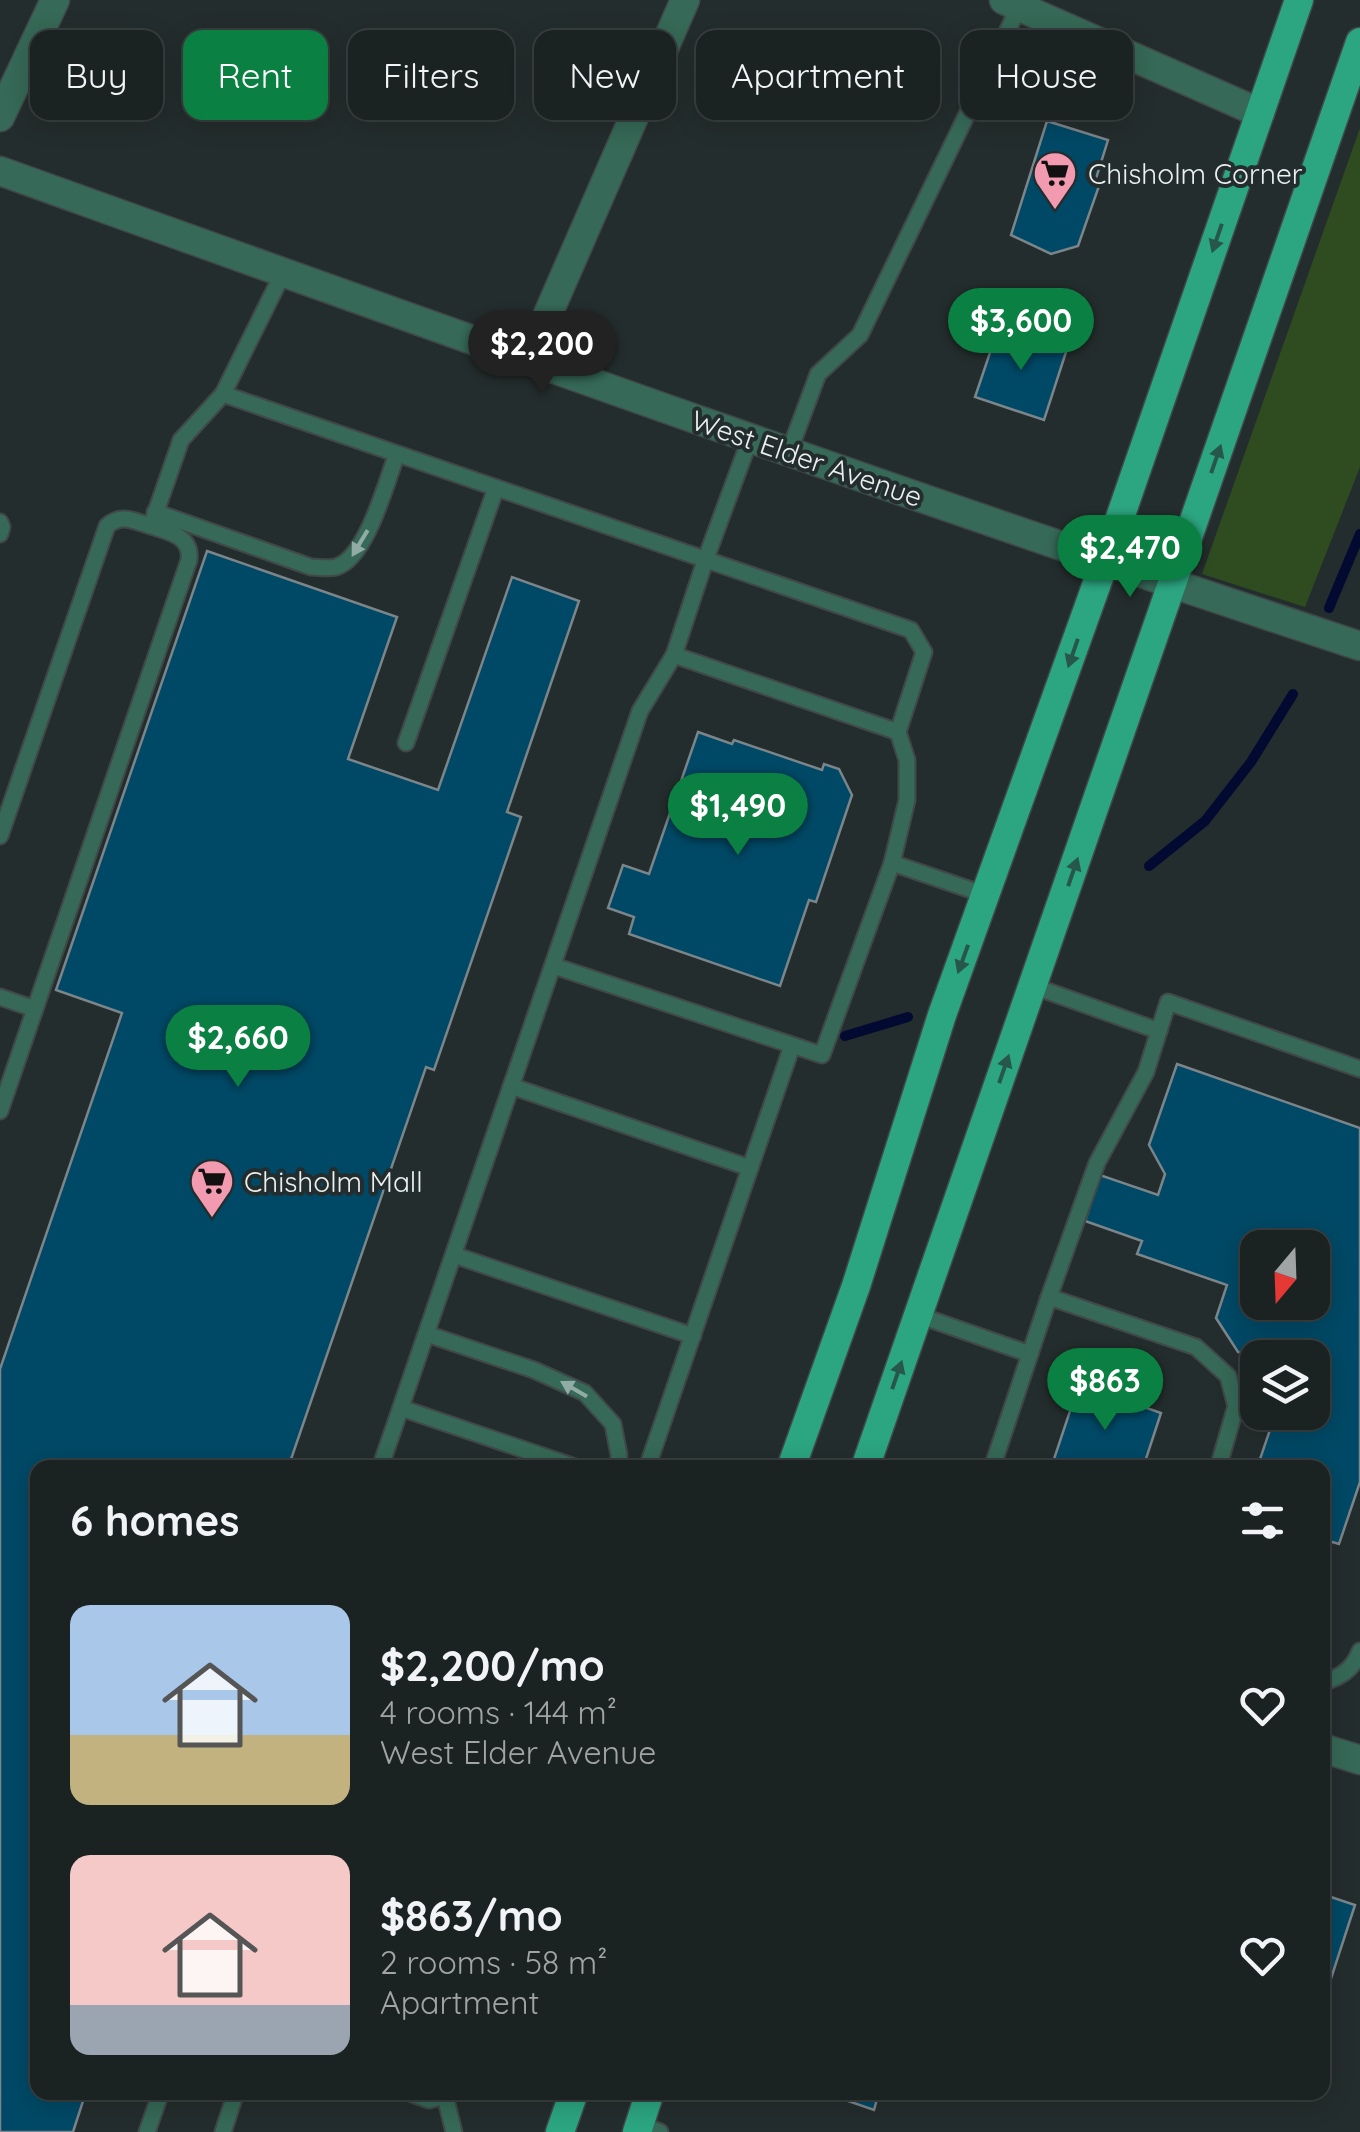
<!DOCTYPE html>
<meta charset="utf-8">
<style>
body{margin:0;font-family:Quicksand,sans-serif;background:#242a2a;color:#f1f3f6;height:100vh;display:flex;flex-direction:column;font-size:38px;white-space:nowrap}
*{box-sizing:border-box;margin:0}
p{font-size:32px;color:#a0a4a5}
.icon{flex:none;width:55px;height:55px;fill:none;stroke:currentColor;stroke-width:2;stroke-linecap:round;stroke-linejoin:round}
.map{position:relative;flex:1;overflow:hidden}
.side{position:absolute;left:30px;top:1460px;width:1300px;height:640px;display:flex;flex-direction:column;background:#1b2222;border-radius:20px;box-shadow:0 5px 25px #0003,0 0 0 2px #393f40}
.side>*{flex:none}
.hud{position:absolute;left:30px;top:30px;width:1300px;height:90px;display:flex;gap:20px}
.needle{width:65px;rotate:199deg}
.fabs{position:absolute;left:1240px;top:1230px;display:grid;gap:20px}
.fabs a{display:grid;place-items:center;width:90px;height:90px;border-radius:20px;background:#1b2222;box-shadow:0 5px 25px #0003,0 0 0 2px #393f40;font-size:50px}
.price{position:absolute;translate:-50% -85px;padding:0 22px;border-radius:35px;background:#0b8043;color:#fff;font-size:32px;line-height:65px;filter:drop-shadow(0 2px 5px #0008)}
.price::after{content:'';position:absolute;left:50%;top:60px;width:30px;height:22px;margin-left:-15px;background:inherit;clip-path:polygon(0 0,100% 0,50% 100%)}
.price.on{background:#222;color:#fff}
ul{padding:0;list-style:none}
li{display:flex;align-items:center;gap:30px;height:250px;padding:0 40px}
li span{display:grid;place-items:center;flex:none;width:280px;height:200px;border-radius:20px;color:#555}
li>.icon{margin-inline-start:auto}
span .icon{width:120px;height:120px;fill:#fffc;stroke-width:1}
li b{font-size:42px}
h2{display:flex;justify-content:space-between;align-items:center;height:120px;padding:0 40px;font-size:42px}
.tag{padding:0 35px;border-radius:20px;background:#1b2222;box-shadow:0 5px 25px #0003,0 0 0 2px #393f40;font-size:35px;line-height:90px}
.tag.on{background:#0b8043;color:#fff}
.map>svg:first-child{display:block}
</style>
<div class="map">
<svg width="1360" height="2132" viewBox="0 0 1360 2132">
<rect width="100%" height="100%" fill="#242d2d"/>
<path fill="#2f4c20" d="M1360,128v339l-55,140 -103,-33z"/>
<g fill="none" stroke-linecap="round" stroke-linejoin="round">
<g stroke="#020a32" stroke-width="10">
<path d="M1329,608l31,-74"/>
<path d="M1149,866l56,-45 46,-59 42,-68"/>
<path d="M845,1036l63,-19"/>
</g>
</g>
<g fill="#004966" stroke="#7c858a" stroke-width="2.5" fill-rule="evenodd">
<path d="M1047,121l61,19 -14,45 5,1 -21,60 -27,8 -40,-19z"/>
<path d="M999,326l68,23 -23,71 -69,-23z"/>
<path d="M207,551l190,66 -49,142 90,31 74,-213 67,24 -72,211 14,5 -87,253 -8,-3 -138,401h-250v624h48l-13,40h-73v-763l122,-356 -66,-23z"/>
<path d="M698,732l34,12 2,-4 88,30 2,-6 15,5 13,26 -36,107 -7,-2 -29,86 -151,-52 5,-17 -26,-9 15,-43 26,9z"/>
<path d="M1177,1064l183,64v354l-21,62 -17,-5v-71h-65l19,-56h36v-54l-54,1 -20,-7 -22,-34 11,-33 -90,-31 5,-13 -57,-20 15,-46 58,20 7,-21 -16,-29zM1258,1248h54v54h-54z"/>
<path d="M1079,1384l82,29 -18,55h-92z"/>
<path d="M1322,1894l33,11 -33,101z"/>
<path d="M822,2092h57l-5,18z"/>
</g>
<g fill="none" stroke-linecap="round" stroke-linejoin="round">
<g stroke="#404848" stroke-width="19">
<g id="service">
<path d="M223,394l688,236 13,22 -26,80 9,28v40l-15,63 94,32"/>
<path d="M789,452l29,-78 42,-39 159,-328"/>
<path d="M155,512l156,55c8,0 18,2 25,0 31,-9 50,-85 61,-113"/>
<path d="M0,522l2,5 -2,7"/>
<path d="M674,655l224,77"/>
<path d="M406,743l90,-255"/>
<path d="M0,836l107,-310c14,-13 27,-5 44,0"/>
<path d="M554,966l268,89 70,-192"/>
<path d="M1033,986l126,45"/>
<path d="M0,997l35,12"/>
<path d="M511,1086l239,82"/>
<path d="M0,1111l189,-551c3,-24 -20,-28 -38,-34l30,-86 42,-46 60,-121"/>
<path d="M454,1255l239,81"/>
<path d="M1049,1297l48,-134 49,-91 22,-70 192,67"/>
<path d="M918,1315l112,39"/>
<path d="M427,1334l107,36 51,23 28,31 6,31 -1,13"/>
<path d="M401,1408l177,60"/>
<path d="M380,1468l260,-757 34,-56 31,-94 45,-122"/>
<path d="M647,1468l145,-422"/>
<path d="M992,1468l57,-171 147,50 32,29 8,30 -18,62"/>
<path d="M1322,1683c18,-6 31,-13 38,-32"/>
<path d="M407,2092l22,8 16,-4"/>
<path d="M444,2092l10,40"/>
<path d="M639,2124l21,8"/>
<path d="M147,2132l14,-40"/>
<path d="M223,2132l13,-40"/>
</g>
</g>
<g stroke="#404848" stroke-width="31">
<g id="minor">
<path d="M1004,0l256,113"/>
<path d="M0,117l55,-117"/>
<path d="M528,360l157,-360"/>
<path d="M1322,1748l38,12"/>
</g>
</g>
<g stroke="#404848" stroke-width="31">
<path id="tertiary" d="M0,171c452,162 904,325 1360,475"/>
</g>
<g stroke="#404848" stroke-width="31">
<g id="primary">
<path d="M791,1468l65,-182 86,-271 163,-454 194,-561"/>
<path d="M865,1468l495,-1426"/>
<path d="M560,2132l14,-40"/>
<path d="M637,2132l13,-40"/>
</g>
</g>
<use href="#service" stroke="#366957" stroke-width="15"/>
<use href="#minor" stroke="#366957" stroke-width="28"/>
<use href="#tertiary" stroke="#366957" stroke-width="28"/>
<use href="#primary" stroke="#2ca581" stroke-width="28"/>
</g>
<defs><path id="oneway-solid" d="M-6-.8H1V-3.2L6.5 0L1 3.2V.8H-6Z" transform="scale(2.5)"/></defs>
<g fill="#27574a">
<use href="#oneway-solid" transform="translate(1217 238) rotate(109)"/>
<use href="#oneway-solid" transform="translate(1216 459) rotate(-71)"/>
<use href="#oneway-solid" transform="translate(1073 653) rotate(109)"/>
<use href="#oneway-solid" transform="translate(1073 872) rotate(-71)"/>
<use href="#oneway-solid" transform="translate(963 959) rotate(110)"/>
<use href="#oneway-solid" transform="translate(1004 1069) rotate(-71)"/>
<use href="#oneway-solid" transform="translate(897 1375) rotate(-71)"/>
</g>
<g fill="#90aca4">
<use href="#oneway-solid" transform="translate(360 543) rotate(121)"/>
<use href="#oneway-solid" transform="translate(574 1389) rotate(-150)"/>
</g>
<defs>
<g id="supermarket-pin" transform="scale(2.25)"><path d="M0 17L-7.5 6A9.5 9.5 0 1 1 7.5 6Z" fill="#f19ab0" stroke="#242d2d"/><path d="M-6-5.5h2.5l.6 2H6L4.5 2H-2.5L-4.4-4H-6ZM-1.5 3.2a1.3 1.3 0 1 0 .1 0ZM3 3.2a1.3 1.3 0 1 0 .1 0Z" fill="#111"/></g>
</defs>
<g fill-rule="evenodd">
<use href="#supermarket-pin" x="1055" y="173"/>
<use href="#supermarket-pin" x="212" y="1181"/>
</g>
<g text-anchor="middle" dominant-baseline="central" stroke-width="8" stroke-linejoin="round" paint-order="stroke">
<g font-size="28" fill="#eaf0f0" stroke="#242d2d" text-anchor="start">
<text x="1088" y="173">Chisholm Corner</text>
<text x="244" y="1181">Chisholm Mall</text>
</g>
<g font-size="28" fill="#eaf0f0" stroke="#242d2d">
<text transform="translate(807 458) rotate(19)">West Elder Avenue</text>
</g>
</g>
</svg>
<div class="fabs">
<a><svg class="needle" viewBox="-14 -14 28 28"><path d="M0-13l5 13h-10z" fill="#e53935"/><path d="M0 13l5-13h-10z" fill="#a0a4a5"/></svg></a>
<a><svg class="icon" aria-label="layers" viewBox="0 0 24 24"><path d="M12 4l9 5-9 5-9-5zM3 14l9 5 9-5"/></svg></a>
</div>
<b class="price" style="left:1021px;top:373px">$3,600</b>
<b class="price on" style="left:542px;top:396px">$2,200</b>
<b class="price" style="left:1130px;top:600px">$2,470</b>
<b class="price" style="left:738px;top:858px">$1,490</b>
<b class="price" style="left:238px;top:1090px">$2,660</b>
<b class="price" style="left:1105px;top:1433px">$863</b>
<div class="hud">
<a class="tag">Buy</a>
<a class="tag on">Rent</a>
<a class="tag">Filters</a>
<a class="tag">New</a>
<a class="tag">Apartment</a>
<a class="tag">House</a>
</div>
<section class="side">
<h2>6 homes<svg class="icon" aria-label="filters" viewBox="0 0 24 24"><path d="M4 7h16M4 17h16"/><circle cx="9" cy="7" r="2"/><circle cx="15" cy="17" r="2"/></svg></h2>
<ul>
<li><span style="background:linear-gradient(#a9c7e8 65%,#c2b280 0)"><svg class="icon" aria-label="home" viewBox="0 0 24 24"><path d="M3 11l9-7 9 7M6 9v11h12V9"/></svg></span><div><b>$2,200/mo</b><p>4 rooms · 144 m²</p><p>West Elder Avenue</p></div><svg class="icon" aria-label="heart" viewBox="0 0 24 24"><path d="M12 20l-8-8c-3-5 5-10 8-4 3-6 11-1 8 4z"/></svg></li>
<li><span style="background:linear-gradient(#f6c9c9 75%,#9aa5b1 0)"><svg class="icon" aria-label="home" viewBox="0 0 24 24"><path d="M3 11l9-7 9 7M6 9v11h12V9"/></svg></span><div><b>$863/mo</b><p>2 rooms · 58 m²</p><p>Apartment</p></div><svg class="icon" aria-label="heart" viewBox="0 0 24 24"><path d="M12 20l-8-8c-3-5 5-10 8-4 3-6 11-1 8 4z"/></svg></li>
</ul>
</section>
</div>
